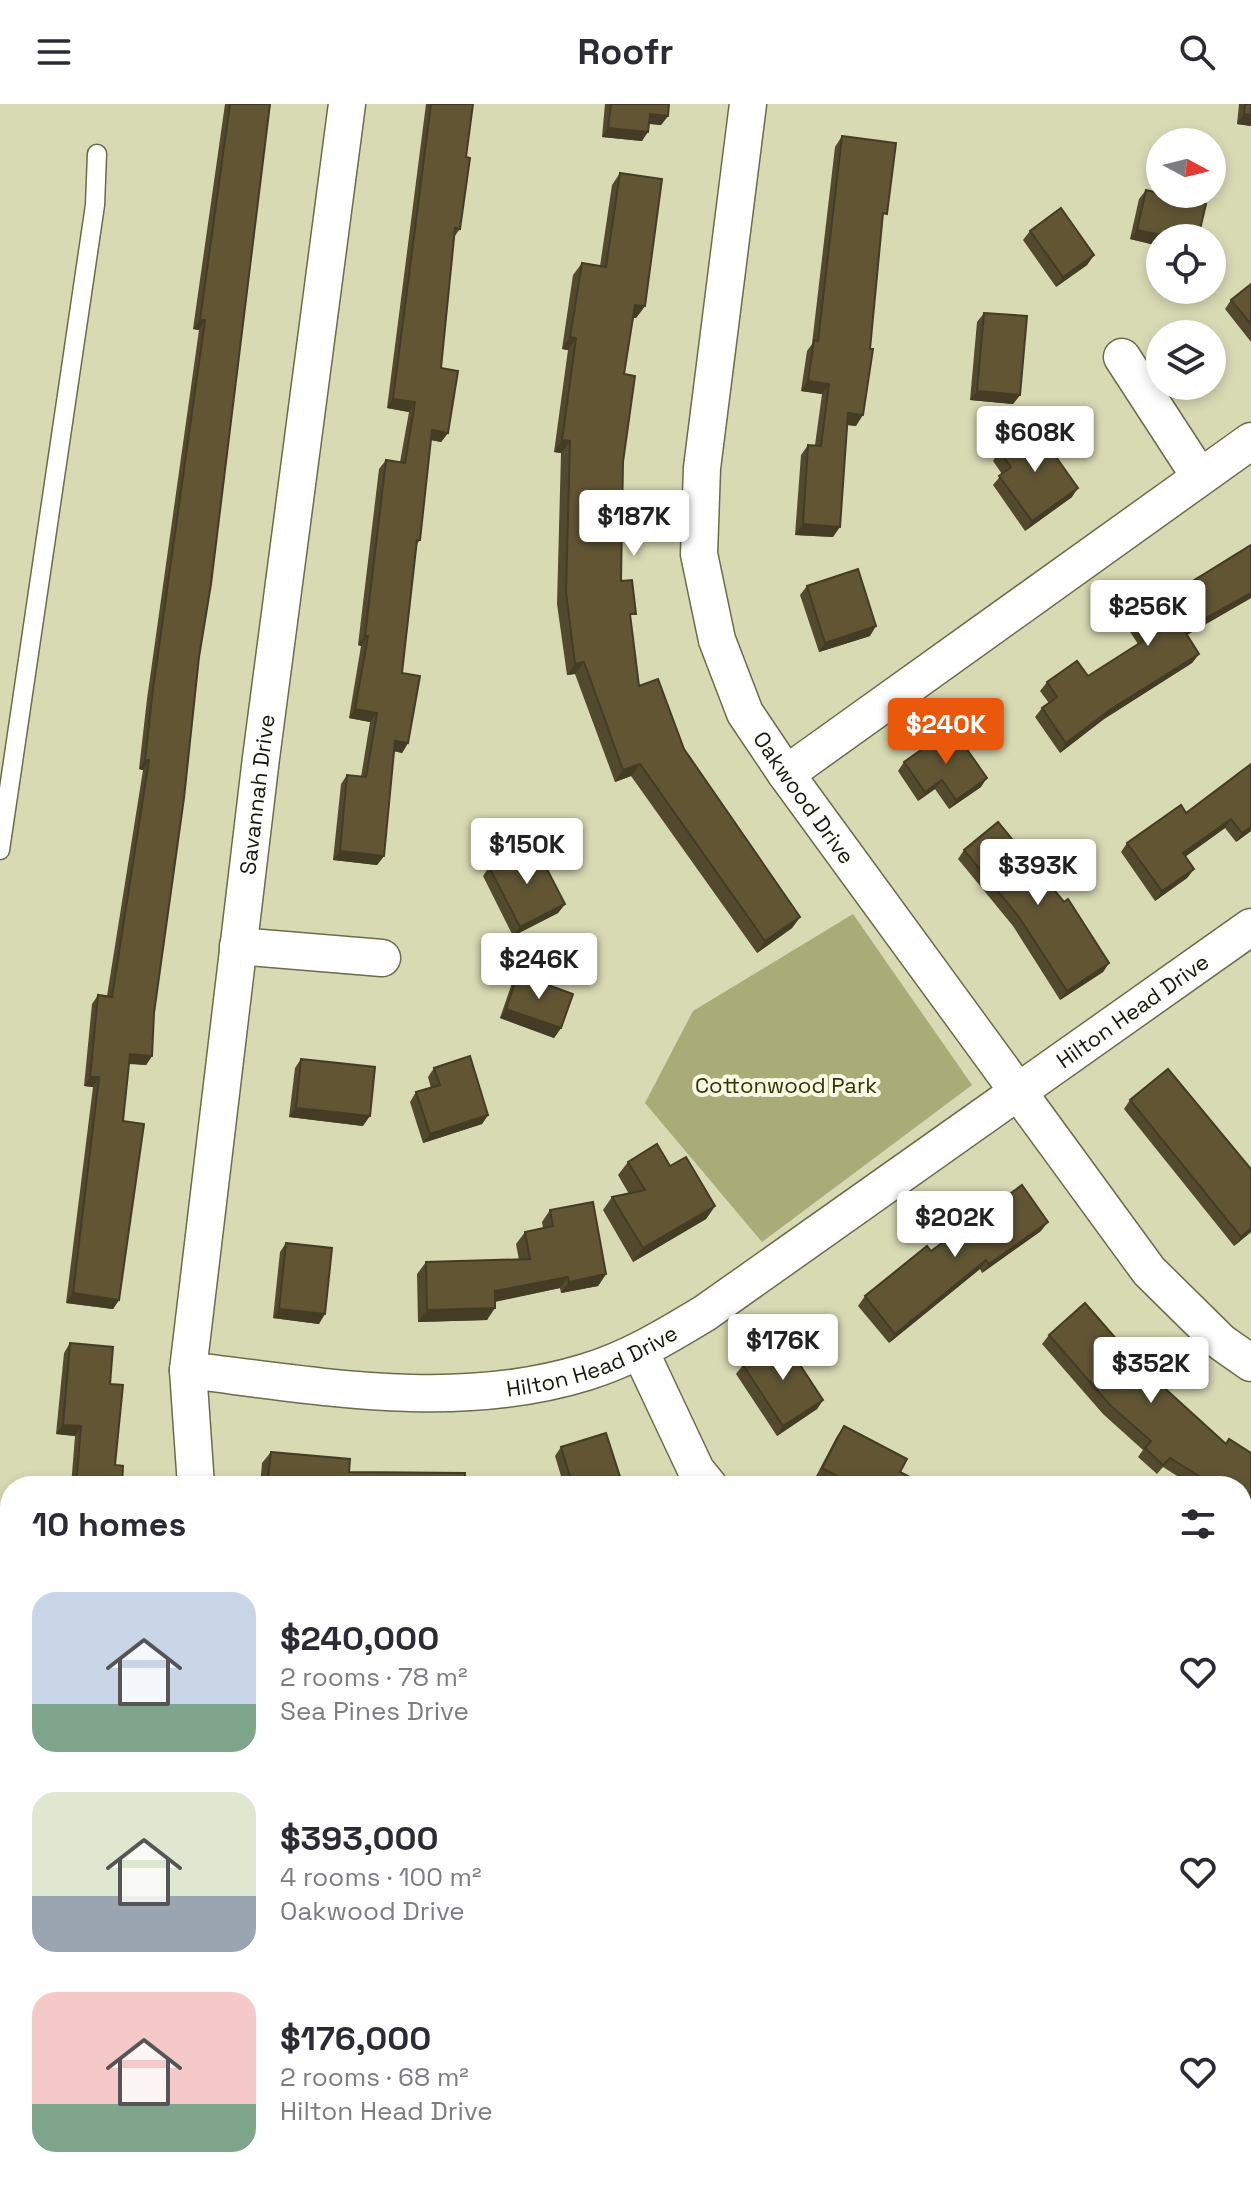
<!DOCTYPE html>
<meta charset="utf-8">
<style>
body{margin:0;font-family:"Space Grotesk",sans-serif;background:#f7f7f7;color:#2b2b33;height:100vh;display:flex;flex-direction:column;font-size:30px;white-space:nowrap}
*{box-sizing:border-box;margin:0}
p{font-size:26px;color:#7c7c81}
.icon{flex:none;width:44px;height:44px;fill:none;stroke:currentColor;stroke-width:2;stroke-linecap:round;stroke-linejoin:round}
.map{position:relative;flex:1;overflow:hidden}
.drawer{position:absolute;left:0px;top:1372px;width:1252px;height:712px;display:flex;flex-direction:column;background:#fff;border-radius:32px 32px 0 0;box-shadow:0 4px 12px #0003}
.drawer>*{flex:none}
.needle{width:52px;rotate:97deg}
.fabs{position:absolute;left:1146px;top:24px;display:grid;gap:16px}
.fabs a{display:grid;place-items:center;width:80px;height:80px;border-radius:50%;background:#fff;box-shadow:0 4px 12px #0003;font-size:40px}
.price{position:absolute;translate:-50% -68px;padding:0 18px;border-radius:8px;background:#fff;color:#222;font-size:26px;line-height:52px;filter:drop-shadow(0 2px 4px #0008)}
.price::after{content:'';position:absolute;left:50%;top:48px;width:24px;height:18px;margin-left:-12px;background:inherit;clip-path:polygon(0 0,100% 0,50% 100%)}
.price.selected{background:#ea580c;color:#fff}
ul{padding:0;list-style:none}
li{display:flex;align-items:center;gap:24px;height:200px;padding:0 32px}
li span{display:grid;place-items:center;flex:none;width:224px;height:160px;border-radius:24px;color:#555}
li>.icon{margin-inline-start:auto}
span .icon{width:96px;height:96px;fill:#fffc;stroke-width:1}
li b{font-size:34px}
h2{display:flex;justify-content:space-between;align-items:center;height:96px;padding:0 32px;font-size:34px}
header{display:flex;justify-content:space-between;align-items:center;height:104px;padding:0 32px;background:#fff;font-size:36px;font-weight:700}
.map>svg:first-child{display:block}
</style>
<header><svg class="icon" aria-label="menu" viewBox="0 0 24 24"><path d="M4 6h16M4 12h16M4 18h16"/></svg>Roofr<svg class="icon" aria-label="search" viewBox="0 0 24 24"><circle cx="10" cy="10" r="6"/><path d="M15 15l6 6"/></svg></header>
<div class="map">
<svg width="1251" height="2084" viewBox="0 0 1251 2084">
<rect width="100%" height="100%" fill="#d8dab4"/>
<path fill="#a9ac77" d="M853,810l119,171 -210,157 -117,-139 48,-92z"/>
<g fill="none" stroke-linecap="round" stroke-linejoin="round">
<g stroke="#6a6c4a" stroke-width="21">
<path id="service" d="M0,746l95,-645 2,-51"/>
</g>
<g stroke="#6a6c4a" stroke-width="39">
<g id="minor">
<path id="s1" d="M748,0l-46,364 -3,86 18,86 28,73 41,61 363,497 72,71 30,21"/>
<path d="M1122,253l78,120"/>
<path d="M786,670l465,-333"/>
<path d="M238,842l144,12"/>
<path d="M640,1247l56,119 13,16"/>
<path id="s2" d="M188,1266c130,16 269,42 398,2 43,-13 81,-36 119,-59l546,-386"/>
<path id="s3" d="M196,1382l-8,-116 73,-612 86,-654"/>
<path d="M1242,1707l9,4"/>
<path d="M974,2074l19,10"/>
<path d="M120,2084l1,-10"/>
</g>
</g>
<use href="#service" stroke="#fff" stroke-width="18"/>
<use href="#minor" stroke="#fff" stroke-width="36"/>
</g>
<g fill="#53492d">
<path d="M225,0h45l-116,909 -2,43 -6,9 -17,-1 -6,57 -4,179 -6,9 -47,-6 27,-216 -9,-1 8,-82 6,-9 9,1 36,-226 -4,-1 8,-70 52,-369 -6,-1z"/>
<path d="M426,0h47l-7,53 -6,72 -6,8 -13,131 7,65 -7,9 -10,-2 -11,100 -4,5 -14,128 6,70 -6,10 -8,-2 -10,105 -7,9 -44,-5 8,-76 6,-9 14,2 9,-55 -21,-4 12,-72 -3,-1 21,-176 7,-9 14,2 9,-50 -22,-4z"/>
<path d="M605,0h64l-1,12 -7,9 -12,-1 -7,17 -40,-4z"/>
<path d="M1239,0h12v22l-14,-2z"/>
<path d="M842,32l41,84 -27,206 -9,-1 -14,112 -38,-2 6,-80 7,-10h7l7,-51 -21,-3 6,-40 5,-7 23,-197z"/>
<path d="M620,69l25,133 -9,12h-3l-9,56 -3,207 10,40 8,65 161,231 -8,11 -35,25 -126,-177 -16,6 -40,-108 -8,1 -10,-71 4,-151 -7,-1 14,-102 -6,-1 11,-74 9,-12 18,3 12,-81z"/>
<path d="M1146,86l52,48h-38v26l-8,-2 3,-17 -25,-6 9,-40z"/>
<path d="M1030,127l64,24 -7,10 -31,22 -33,-47z"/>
<path d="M1251,180v58l-26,-33 6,-9z"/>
<path d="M984,209l36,82 -7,9 -43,-4 7,-78z"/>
<path d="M999,347l73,46 -47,34 -32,-46 9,-11 -9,-13z"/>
<path d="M1251,441v53l-64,37 12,19 -7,9 -88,56 -44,34 -25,-36 7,-9 7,-5 -9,-12 7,-9 41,-6 50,-32 -11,-17 6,-9z"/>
<path d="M807,482l63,50 -51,16 -19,-57z"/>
<path d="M904,658l77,25 -32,22 -14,-20 -17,12 -20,-30z"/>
<path d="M1251,660v67l-15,11 -11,-14 -40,29 9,12 -7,9 -32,23 -34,-49 6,-9 59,-30z"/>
<path d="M964,746l145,113 -6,9 -43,28 -47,-74 -55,-67z"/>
<path d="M489,763l76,37 -7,9 -45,23 -30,-60z"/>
<path d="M518,870l43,54 -7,10 -54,-20 12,-35z"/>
<path d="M301,955l62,67 -74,-9 6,-49z"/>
<path d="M434,964l54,47 -6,9 -59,19 -13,-41 6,-10 15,-4 -3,-11z"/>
<path d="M1130,996l121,69v63l-17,14 -110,-137z"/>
<path d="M628,1058l87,44 -9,13 -73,43 -30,-52 9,-13 17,-3 -11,-19z"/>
<path d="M550,1106l56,64 -8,12 -37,7 -1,-5 -65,14 -8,18 -69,2 -1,-48 9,-12 93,-2 -3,-16 9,-12 18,-4 -1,-6z"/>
<path d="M1041,1127l-59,42 -2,-4 -91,74 -31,-37 7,-10 66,-45z"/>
<path d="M286,1139l33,81 -46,-6 7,-66z"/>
<path d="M1049,1231l88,28 89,81 25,9v69l-9,-6v-30h-49l-30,-19 -6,7 -19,-17 5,-7 -40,-36 -61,-70z"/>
<path d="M70,1239l40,41 5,81 7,21h-51l4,-50 -19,-2 8,-81z"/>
<path d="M743,1261l80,35 -6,9 -40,27 -41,-62z"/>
<path d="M844,1322l56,46 27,14h-98l-14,-8 22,-42z"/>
<path d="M561,1343l62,39h-59l-9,-30z"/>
<path d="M271,1348l78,20 116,14h-205l2,-23z"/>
<path d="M201,2074h69l-1,10h-70z"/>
<path d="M708,2074h114l19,10h-136l-1,-1z"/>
</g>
<g fill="#443c24">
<path d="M650,10l18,2 -7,9 -18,-2z"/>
<path d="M1244,10l7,1v11l-14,-2z"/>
<path d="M608,24l40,4 -6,9 -40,-4z"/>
<path d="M1137,126l25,5 -7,10 -25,-6z"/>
<path d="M1158,148l2,1v11l-8,-2z"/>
<path d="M1094,151l-7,10 -31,22 7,-10z"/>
<path d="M635,201l10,1 -9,12 -10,-2z"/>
<path d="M200,216h5l-6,10 -6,-1z"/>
<path d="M570,233l6,1 -8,12 -6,-1z"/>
<path d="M808,277l21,3 -7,10 -21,-3z"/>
<path d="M977,287l43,4 -7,9 -43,-4z"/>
<path d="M393,295l22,3 -6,10 -22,-4z"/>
<path d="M848,309l15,2 -7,11 -15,-2z"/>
<path d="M432,326l16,3 -7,9 -15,-3z"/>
<path d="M562,336l8,1 -9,12 -7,-1z"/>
<path d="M1078,384l-6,9 -47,34 7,-10z"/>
<path d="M803,420l37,3 -7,10 -38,-2z"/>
<path d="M1251,489v5l-73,42 6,-10z"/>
<path d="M876,522l-6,10 -51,16 6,-9z"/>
<path d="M365,532h3l-7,10 -3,-1z"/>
<path d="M1199,550l-7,9 -88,56 -44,34 6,-10 45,-34z"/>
<path d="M584,558l-9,12 -8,1 8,-11z"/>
<path d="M355,605l22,4 -7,9 -21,-4z"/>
<path d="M395,637l13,2 -6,10 -13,-3z"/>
<path d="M145,656h4l-6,10 -4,-1z"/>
<path d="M640,660l-9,12 -16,6 8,-12z"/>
<path d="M987,674l-6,9 -32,22 7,-9z"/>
<path d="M942,676l-7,9 -17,12 7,-9z"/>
<path d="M1231,715l-6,9 -49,35 7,-10z"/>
<path d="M1251,723v4l-15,11 6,-9z"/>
<path d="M340,747l44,5 -7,9 -44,-5z"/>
<path d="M1194,765l-7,9 -32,23 7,-10z"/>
<path d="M565,800l-7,9 -45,23 7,-9z"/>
<path d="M800,813l-8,11 -35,25 8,-12z"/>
<path d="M1109,859l-6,9 -43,28 7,-9z"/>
<path d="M506,905l55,19 -7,10 -54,-20z"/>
<path d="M130,950l22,2 -6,9 -22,-2z"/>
<path d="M90,973h9l-6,10 -9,-1z"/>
<path d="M296,1004l74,8 -7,10 -74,-9z"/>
<path d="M488,1011l-6,9 -59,19 7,-9z"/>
<path d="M715,1102l-9,13 -73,43 10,-14z"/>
<path d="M1048,1118l-7,9 -59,42 7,-9z"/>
<path d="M1251,1124v4l-17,14 7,-9z"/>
<path d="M986,1156l-6,9 -91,74 6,-9z"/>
<path d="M606,1170l-8,12 -37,7 8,-11z"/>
<path d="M568,1173l-8,11 -73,15 8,-12z"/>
<path d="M73,1189l46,7 -6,9 -47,-6z"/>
<path d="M495,1204l-8,12 -69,2 9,-12z"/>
<path d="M279,1205l46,5 -6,10 -46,-6z"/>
<path d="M823,1296l-6,9 -40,27 6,-10z"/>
<path d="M63,1321l18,1 -6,10 -19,-2z"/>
<path d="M1242,1604l9,3v12l-9,-3z"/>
<path d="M1242,1845l9,3v15l-9,-3z"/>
<path d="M1243,2061l8,1v14l-13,-2 -6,8 -37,-8h47z"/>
</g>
<g fill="#615534" stroke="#443c24" stroke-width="2">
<path d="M230,0h40l-59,480 -12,73 -15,141 -30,215 -2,43 -22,-2 -7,67 21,3 -25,176 -46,-7 26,-216h-9l8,-82 14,2 37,-237h-4l8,-71 52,-369h-5z"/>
<path d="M431,0h42l-7,53 4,1 -10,71 -5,-1 -14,140 17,3 -10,62 -16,-3 -12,110h-3l-15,133 18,3 -12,67 -13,-2 -11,115 -44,-5 7,-76 19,2 11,-64 -22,-4 13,-73h-3l21,-176 19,3 10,-61 -22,-3z"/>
<path d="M611,0h58l-1,12 -18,-2 -2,18 -40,-4z"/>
<path d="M1245,0h6v11l-7,-1z"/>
<path d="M842,32l54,7 -9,71 -4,-1 -13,136h3l-10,66 -15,-2 -8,114 -37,-3 5,-79 13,1 8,-62 -21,-3 6,-41 4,1z"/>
<path d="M620,69l42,6 -17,127 -10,-1 -11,69 11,2 -12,86 -2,119 11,-1 4,34h-6l9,72 19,-7 26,70 116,168 -35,24 -125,-177 -17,6 -39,-108 -9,2 -9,-72 4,-151 -8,-1 14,-102 -6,-1 12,-74 24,4z"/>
<path d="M1146,86l60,14 -8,34h-37l1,-3 -25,-5z"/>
<path d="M1061,104l33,47 -31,22 -33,-46z"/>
<path d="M1251,180v40l-20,-24z"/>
<path d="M984,209l43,3 -7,79 -43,-4z"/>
<path d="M1034,322l44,62 -46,33 -33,-45 12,-9 -12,-16z"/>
<path d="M1251,441v48l-67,37 15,24 -88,55 -45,34 -24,-35 15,-11 -10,-15 30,-21 11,15 58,-37 -13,-21z"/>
<path d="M858,465l18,57 -51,17 -18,-57z"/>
<path d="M952,624l35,50 -31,22 -14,-20 -17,12 -21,-30z"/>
<path d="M1251,660v63l-9,6 -11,-14 -48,34 11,16 -32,22 -35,-48 54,-38 5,8z"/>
<path d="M998,718l66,80 4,-3 41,64 -42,28 -48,-74 -55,-67z"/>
<path d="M534,740l31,60 -45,23 -31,-60z"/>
<path d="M518,870l55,20 -12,34 -55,-19z"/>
<path d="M470,952l18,59 -58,19 -14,-42 24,-7 -6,-17z"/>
<path d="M301,955l74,8 -5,49 -74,-8z"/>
<path d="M1168,965l83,100v59l-10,9 -111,-137z"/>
<path d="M657,1040l13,22 16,-9 29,49 -72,42 -31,-51 33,-7 -17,-28z"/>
<path d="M1022,1081l26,37 -59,42 -3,-4 -91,74 -30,-38 62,-50 4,5z"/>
<path d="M593,1098l13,72 -37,8 -1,-5 -73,14v17l-68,2 -1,-48 104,-3 -5,-27 28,-6 -3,-16z"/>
<path d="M286,1139l46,5 -7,66 -46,-5z"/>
<path d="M1085,1199l52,60 89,81 3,-5 22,14v56l-9,-6v-17h-27l-45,-28 -7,7 -18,-17 6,-7 -41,-36 -61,-70z"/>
<path d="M783,1235l40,61 -40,26 -40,-61z"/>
<path d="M70,1239l43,4 -3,37 13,1 -8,80 8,1 -1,20h-46l5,-60 -18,-1z"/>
<path d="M844,1322l63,33 -7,13 27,14h-92l4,-9 -17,-9z"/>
<path d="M606,1329l17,53h-50l-12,-39z"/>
<path d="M271,1348l79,7 -1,13 116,1v13h-198z"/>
<path d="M1242,1548l9,4v55l-9,-3z"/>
<path d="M1242,1785l9,3v60l-9,-3z"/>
<path d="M0,1884l10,1v189h34l-1,10h-43z"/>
<path d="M1242,1997l9,2v63l-8,-1 -1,4z"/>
<path d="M208,2074h62l-1,10h-62z"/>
<path d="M717,2074h105l19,10h-104z"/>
</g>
<g text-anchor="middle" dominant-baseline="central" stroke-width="8" stroke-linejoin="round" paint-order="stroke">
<g font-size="22" fill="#18190b" stroke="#f8fae6">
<text stroke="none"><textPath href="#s3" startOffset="696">Savannah Drive</textPath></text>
<text stroke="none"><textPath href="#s1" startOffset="722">Oakwood Drive</textPath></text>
<text stroke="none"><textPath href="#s2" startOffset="1058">Hilton Head Drive</textPath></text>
<text stroke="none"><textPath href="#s2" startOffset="410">Hilton Head Drive</textPath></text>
</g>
<g font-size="22" fill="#323300" stroke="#f8fae6">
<text x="786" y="981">Cottonwood Park</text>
</g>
</g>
</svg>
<div class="fabs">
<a><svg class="needle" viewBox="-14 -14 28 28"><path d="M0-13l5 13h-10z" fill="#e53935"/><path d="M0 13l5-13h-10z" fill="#7c7c81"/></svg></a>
<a><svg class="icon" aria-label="locate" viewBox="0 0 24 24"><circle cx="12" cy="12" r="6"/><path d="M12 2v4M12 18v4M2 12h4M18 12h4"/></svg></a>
<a><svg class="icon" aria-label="layers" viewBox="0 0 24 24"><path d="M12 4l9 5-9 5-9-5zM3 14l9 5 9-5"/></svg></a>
</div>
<b class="price" style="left:1035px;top:370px">$608K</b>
<b class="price" style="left:634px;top:454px">$187K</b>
<b class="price" style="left:1148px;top:544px">$256K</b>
<b class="price selected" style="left:946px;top:662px">$240K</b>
<b class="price" style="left:527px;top:782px">$150K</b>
<b class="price" style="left:1038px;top:803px">$393K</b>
<b class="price" style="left:539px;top:897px">$246K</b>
<b class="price" style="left:955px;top:1155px">$202K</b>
<b class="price" style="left:783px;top:1278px">$176K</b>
<b class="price" style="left:1151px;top:1301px">$352K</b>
<section class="drawer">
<h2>10 homes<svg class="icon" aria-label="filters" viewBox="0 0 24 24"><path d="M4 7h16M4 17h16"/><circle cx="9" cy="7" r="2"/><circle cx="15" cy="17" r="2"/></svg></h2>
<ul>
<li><span style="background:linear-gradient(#c9d6e8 70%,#7fa58c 0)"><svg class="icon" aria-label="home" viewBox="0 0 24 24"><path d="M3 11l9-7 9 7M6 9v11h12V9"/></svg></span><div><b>$240,000</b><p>2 rooms · 78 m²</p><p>Sea Pines Drive</p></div><svg class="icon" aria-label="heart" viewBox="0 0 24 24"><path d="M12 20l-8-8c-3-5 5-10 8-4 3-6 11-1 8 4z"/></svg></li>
<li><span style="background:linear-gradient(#dfe7d0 65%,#9aa5b1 0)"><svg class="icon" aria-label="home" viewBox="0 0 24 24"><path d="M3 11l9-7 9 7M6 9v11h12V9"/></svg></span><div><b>$393,000</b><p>4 rooms · 100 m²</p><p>Oakwood Drive</p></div><svg class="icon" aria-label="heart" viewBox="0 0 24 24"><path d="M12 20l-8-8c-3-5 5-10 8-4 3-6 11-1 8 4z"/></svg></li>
<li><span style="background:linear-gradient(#f6c9c9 70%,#7fa58c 0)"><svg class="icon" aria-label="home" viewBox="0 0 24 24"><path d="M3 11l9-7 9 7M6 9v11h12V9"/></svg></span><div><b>$176,000</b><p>2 rooms · 68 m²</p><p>Hilton Head Drive</p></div><svg class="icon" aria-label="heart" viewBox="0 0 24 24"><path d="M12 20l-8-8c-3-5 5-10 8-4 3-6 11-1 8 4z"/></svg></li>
</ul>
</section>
</div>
